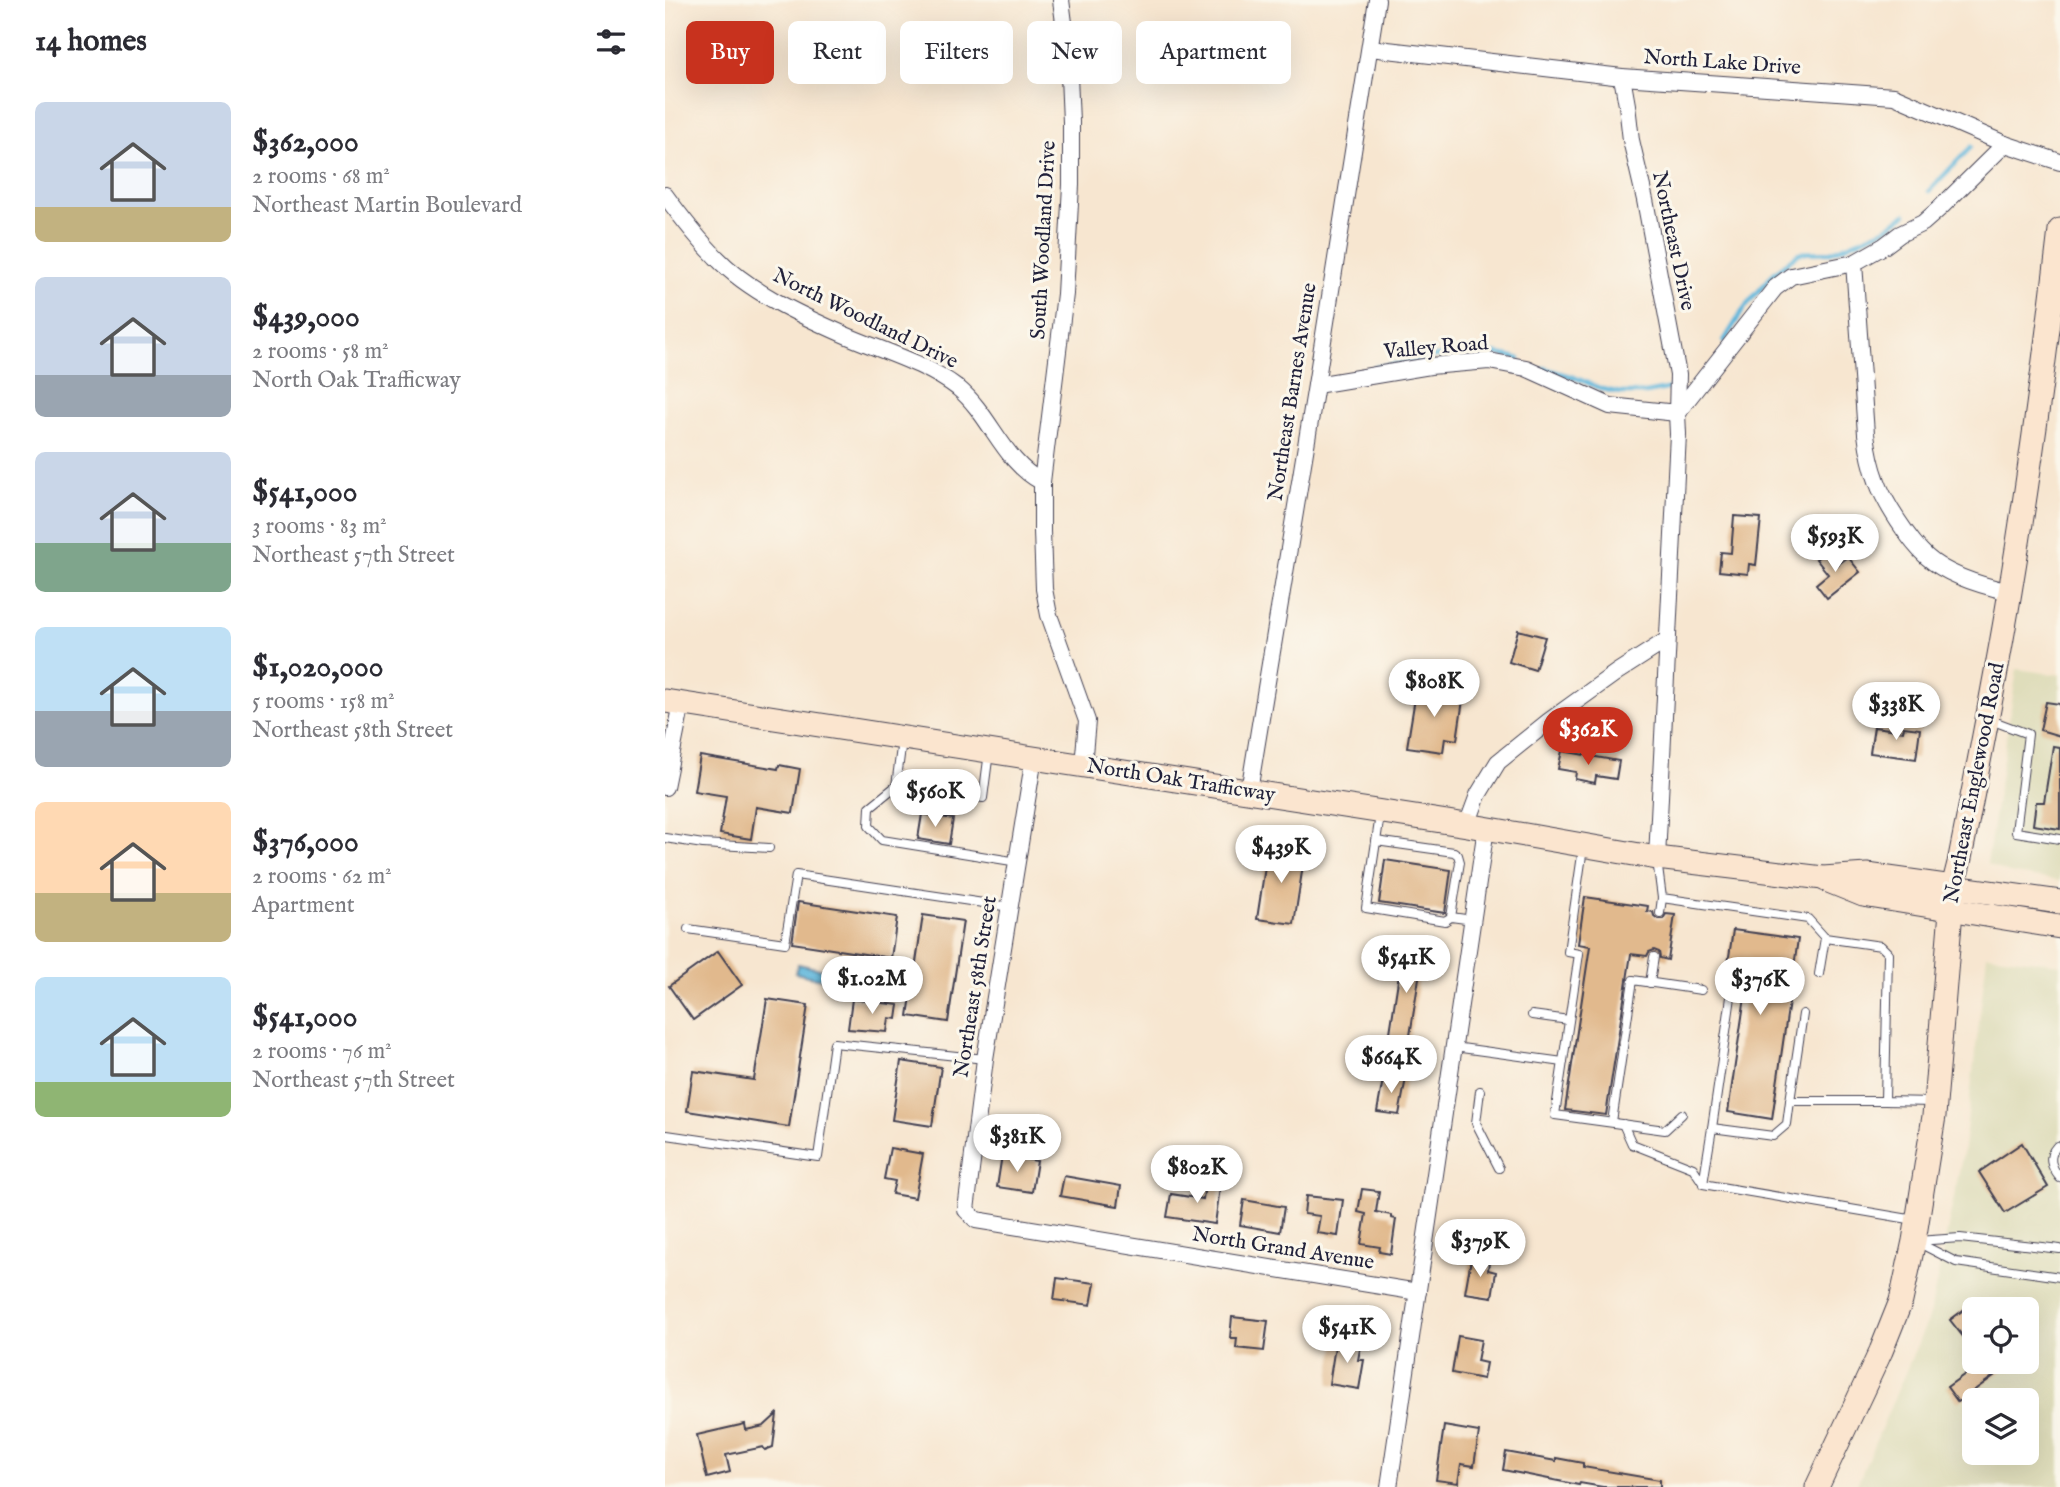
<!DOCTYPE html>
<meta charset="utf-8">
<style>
body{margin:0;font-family:"IM FELL English",serif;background:#f7f7f7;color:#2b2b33;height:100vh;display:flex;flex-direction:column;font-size:26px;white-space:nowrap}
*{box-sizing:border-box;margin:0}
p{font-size:23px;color:#7c7c81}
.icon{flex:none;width:38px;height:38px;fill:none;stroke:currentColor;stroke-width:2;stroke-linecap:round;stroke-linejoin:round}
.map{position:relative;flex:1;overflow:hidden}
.side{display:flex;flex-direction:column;background:#fff;width:665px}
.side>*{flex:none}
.banner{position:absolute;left:21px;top:21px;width:665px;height:63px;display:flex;gap:14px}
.tools{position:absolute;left:1297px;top:1297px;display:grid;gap:14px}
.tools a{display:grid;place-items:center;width:77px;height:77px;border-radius:10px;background:#fff;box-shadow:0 7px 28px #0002;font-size:35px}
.price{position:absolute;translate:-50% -60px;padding:0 16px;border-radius:24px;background:#fff;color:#222;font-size:23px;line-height:46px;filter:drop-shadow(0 2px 4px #0008)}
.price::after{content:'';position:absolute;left:50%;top:42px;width:21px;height:16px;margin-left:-10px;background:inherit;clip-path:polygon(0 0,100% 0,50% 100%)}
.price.active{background:#c8321e;color:#fff}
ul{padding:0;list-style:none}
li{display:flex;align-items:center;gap:21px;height:175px;padding:0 35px}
li span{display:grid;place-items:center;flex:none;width:196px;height:140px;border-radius:10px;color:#555}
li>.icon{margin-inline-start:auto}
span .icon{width:84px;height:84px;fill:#fffc;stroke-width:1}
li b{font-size:30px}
h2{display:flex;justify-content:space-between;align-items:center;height:84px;padding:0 35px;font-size:30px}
.chip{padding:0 24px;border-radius:10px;background:#fff;box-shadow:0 7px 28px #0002;font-size:24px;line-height:63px}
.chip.active{background:#c8321e;color:#fff}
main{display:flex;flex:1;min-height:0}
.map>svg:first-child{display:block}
</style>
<main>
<section class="side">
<h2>14 homes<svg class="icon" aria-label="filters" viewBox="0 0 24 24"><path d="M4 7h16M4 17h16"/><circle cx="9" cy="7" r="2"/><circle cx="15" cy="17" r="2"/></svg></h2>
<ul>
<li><span style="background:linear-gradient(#c9d6e8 75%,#c2b280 0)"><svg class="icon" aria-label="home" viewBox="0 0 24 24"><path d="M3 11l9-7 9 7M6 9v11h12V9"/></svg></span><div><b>$362,000</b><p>2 rooms · 68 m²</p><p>Northeast Martin Boulevard</p></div></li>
<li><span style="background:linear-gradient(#c9d6e8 70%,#9aa5b1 0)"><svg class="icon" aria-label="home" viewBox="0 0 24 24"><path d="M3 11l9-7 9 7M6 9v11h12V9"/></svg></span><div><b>$439,000</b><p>2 rooms · 58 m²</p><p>North Oak Trafficway</p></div></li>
<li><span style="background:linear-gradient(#c9d6e8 65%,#7fa58c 0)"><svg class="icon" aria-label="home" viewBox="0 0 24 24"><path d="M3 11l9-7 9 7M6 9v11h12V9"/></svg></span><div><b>$541,000</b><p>3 rooms · 83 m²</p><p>Northeast 57th Street</p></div></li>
<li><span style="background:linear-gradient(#bfe0f5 60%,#9aa5b1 0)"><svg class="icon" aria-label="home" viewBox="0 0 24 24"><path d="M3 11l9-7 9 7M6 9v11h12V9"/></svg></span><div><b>$1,020,000</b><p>5 rooms · 158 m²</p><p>Northeast 58th Street</p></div></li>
<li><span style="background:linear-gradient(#ffd9b3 65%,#c2b280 0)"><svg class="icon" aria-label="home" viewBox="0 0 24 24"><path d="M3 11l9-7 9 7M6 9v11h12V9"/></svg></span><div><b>$376,000</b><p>2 rooms · 62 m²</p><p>Apartment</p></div></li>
<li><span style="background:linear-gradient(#bfe0f5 75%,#8fb573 0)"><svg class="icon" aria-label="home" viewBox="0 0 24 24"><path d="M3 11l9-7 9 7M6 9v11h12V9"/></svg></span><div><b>$541,000</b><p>2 rooms · 76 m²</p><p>Northeast 57th Street</p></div></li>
</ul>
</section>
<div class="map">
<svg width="1395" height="1487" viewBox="0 0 1395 1487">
<rect width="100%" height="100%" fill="#fbf7ec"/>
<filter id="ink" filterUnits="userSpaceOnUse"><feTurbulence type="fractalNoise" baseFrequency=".0143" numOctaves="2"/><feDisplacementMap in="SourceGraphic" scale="14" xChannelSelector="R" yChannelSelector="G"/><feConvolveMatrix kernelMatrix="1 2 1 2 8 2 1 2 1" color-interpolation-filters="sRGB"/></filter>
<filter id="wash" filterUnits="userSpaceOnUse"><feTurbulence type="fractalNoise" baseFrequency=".00686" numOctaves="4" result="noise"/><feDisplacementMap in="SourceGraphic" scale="28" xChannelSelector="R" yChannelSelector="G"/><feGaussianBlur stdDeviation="1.57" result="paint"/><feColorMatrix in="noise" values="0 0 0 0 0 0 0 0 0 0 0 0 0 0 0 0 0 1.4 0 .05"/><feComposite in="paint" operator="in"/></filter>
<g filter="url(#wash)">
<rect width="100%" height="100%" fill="#f7e6d0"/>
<g fill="#dfddbb" fill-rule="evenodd">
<path d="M1352,669l43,6v206l-51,-8 -22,-9z"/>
<path d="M1322,955l73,9v523h-204l74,-172 34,-167zM1309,1309h53v53h-53zM1309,1400h53v52h-53z"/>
</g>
<path fill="#5db6db" stroke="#406c8b" stroke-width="2" d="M133,964l26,6 -2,9 -27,-6z"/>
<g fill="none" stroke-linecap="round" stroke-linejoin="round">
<g stroke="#5db6db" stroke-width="4.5">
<path d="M1264,191l42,-44"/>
<path d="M1059,341l21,-34 29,-34 25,-20 32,-1 54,-23 21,-15"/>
<path d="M710,367c47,-7 97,-24 144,-8"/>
<path d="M879,368l32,10 26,11 18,4h26l25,-5"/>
</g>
</g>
<g id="blocks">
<g fill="#e1b98d">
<path d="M1069,516l27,2 -5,47 -7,-1 -1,10 -29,-3 2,-19 10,1z"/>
<path d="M1161,551l11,14 11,-8 12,15 -33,26 -11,-14 12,-10 -12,-15z"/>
<path d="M853,630l27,7 -10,33 -26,-8z"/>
<path d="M752,686l39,7 -2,5 9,2 -6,40 -12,-2 -2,14 -36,-5z"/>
<path d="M1381,702l14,2v32l-20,-6z"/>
<path d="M1209,727l29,4 1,-4 16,2 -4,30 -46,-6z"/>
<path d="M1388,746l7,1v82l-27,-4 3,-23h8z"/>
<path d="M897,751l57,10 -3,18 -20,-3 -1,7 -20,-4 1,-7 -18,-3z"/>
<path d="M35,756l78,13 1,-4 21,4 -7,44 -37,-6 -5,32 -31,-5 6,-38 -32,-5z"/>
<path d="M257,814l31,5 -4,25 -31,-5z"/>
<path d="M603,847l37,5 -11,72 -37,-5z"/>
<path d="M720,860l66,10 -6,43 -66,-10z"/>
<path d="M920,897l63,9 -1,5 6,1 1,4 4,3h5l3,-5 9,1 -7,45 -8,-2 -1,-6 -5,-2 -5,2 -2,4 -16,-2 -25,161 -41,-5 25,-164 -12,-2z"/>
<path d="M133,902l99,15 -6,41 -99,-15z"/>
<path d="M258,915l40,6 -15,101 -40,-6z"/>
<path d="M1068,930l65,9 -26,180 -44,-7 18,-122 -5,-1 1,-3 -17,-3z"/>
<path d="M738,948l20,4 -14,90 -20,-3z"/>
<path d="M53,951l24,34 -49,35 -24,-34z"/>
<path d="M102,999l41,6 -19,122 -102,-16 6,-40 61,9z"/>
<path d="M187,999l47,6 -2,14 -8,-1 -2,14 -39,-3z"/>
<path d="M236,1061l40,6 -9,59 -40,-6z"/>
<path d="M719,1074l22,4 -7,37 -22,-3z"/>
<path d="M1357,1143l26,44 -43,26 -26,-41z"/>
<path d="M225,1148l33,6 -8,44 -23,-4 3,-13 -11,-2z"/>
<path d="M337,1155l35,6 -5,31 -35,-5z"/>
<path d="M399,1176l57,10 -3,20 -58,-10z"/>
<path d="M541,1178l15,2 -6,44 -48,-7 4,-23 32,5z"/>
<path d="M697,1189l17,2 -3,21 15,3v3l5,1 -5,35 -12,-2 1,-5 -19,-3 5,-30 -8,-2z"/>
<path d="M641,1196l37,4 -5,36 -21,-3 3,-17 -16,-2z"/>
<path d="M579,1200l40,7 -4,25 -40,-7z"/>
<path d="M806,1259l18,3 -1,8 8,2 -4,25 -27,-4z"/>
<path d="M392,1278l38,5 -4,22 -37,-5z"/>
<path d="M1309,1302v30l-9,7 -15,-19z"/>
<path d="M567,1317l36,4 -4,30 -28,-3 1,-10h-7z"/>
<path d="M793,1336l23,4 -4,21 9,2 -3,16 -31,-6z"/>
<path d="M671,1340l25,4 -3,16h6l-5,29 -30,-5z"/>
<path d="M1317,1362h31l-55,40 -11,-15z"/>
<path d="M112,1414l-4,33 -8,3 -2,-3 -37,8 4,17 -23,6 -10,-43 48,-11 1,6 18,-4z"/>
<path d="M779,1426l35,6 -5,34 -13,-2 -3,19 -22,-3z"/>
<path d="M841,1452l50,9v-3l27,5v4l77,13v7h-57l-23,-4 -1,2 -76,-15z"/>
</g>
</g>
</g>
<g filter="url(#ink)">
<use href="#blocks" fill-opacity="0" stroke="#423f51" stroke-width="2"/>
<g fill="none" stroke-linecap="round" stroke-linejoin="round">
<g stroke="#423f51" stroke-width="10">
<g id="service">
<path d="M1323,719l40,15 -12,98 44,7"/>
<path d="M237,740l-6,46 87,12 6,-46"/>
<path d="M231,786l-26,21 -1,19 13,14 136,22"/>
<path d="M715,815l-14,93 79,13 6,-4 22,3"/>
<path d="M0,838l38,6 66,4"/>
<path d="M711,841l78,11 4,3 2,7 -9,55"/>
<path d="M918,848l-15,104 11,2 -24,161 110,15 17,-16"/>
<path d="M992,860l5,38 146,21 17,19 56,8 7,7 -3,148 48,1"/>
<path d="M995,913l2,-15"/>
<path d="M23,929l97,14 11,-68 214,32"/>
<path d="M1154,974l6,-36"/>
<path d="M985,983l4,-26"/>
<path d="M867,1015l37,5"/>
<path d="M789,1047l109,15"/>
<path d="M815,1091l-4,32 23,45"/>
<path d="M1125,1101l13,-87"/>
<path d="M1220,1101h-95l-3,23 -14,12 -61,-8 -9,56 212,36"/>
<path d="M947,1122l21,-142 68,10"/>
<path d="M958,1124l9,20 61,24 10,15"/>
<path d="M1047,1128l19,-131"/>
<path d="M2,1135l151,22 16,-114 151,16"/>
<path d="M1392,1146c-10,11 -6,21 3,32"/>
<path d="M1252,1241l43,-3 100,11"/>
<path d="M1252,1242l39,20 104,15"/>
</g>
</g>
<g stroke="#423f51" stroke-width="18">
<g id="minor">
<path d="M396,0l7,53 3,69v63l-6,109 -23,188v49l2,58 5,26 38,106 -4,44"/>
<path d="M705,48l252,29 272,19 111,48 55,18"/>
<path d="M0,195c16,22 32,43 51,62 32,34 84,58 127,77 38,17 81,28 115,54 33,27 45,74 84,94"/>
<path d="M1189,263l12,171c2,16 5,31 11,47 7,21 33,61 50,76 21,19 56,29 83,35"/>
<path d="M651,385l114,-19 59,-5 37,7 84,38 67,7 1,-38 -33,-175 -14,-60 -4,-35 -5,-28"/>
<path d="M369,757l-49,302 -19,151 10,10 442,72"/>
<path d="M0,787l17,-84"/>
<path d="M584,791l67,-406 61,-385"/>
<path d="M802,825l11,-30 20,-33 51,-41 68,-49 50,-32"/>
<path d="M992,858l21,-424 -1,-21 98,-125 16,-12 63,-13 30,-17 16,-12 23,-11 17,-15 65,-64"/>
<path d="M724,1487l97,-659"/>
</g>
</g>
<g stroke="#423f51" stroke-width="25">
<g id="secondary">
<path d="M0,701l802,124 190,33 166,20 44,-3 193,27"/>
<path d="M1161,880l37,15 197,32"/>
<path d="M1152,1487l64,-136 20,-50 13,-60 20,-125 19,-229 6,-24c18,-90 36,-180 51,-271 20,-120 36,-241 50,-362"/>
</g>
</g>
<use href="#service" stroke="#fff" stroke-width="8"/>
<use href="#minor" stroke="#fff" stroke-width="16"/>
<use href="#secondary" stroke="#fbe5cf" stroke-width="23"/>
</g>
</g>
<g text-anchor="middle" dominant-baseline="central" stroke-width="6" stroke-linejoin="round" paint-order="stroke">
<g font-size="21" fill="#22223b" stroke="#fbf7ec">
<text transform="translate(1057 63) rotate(4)">North Lake Drive</text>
<text transform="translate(379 240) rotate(-87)">South Woodland Drive</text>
<text transform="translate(1008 241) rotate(78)">Northeast Drive</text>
<text transform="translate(200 319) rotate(26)">North Woodland Drive</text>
<text transform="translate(771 348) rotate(-5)">Valley Road</text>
<text transform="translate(628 392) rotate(-81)">Northeast Barnes Avenue</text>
<text transform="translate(516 781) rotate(9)">North Oak Trafficway</text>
<text transform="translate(1310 783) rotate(-79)">Northeast Englewood Road</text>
<text transform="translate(311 987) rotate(-81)">Northeast 58th Street</text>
<text transform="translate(618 1249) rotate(9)">North Grand Avenue</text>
</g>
</g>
</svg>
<div class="tools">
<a><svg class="icon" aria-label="locate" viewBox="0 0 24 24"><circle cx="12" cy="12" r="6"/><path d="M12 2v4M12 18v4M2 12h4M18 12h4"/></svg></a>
<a><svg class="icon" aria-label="layers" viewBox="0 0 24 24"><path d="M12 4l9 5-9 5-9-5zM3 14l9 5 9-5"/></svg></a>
</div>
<b class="price" style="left:1170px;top:574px">$593K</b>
<b class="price" style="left:769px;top:719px">$808K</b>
<b class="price" style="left:1231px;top:742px">$338K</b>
<b class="price active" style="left:923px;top:767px">$362K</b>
<b class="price" style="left:270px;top:829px">$560K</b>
<b class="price" style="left:616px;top:885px">$439K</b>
<b class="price" style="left:741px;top:995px">$541K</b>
<b class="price" style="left:207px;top:1016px">$1.02M</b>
<b class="price" style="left:1095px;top:1017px">$376K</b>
<b class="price" style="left:726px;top:1095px">$664K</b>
<b class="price" style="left:352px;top:1174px">$381K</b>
<b class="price" style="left:532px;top:1205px">$802K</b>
<b class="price" style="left:815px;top:1279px">$379K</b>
<b class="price" style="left:682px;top:1365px">$541K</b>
<div class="banner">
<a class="chip active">Buy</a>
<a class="chip">Rent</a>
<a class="chip">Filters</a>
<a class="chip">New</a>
<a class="chip">Apartment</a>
</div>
</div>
</main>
